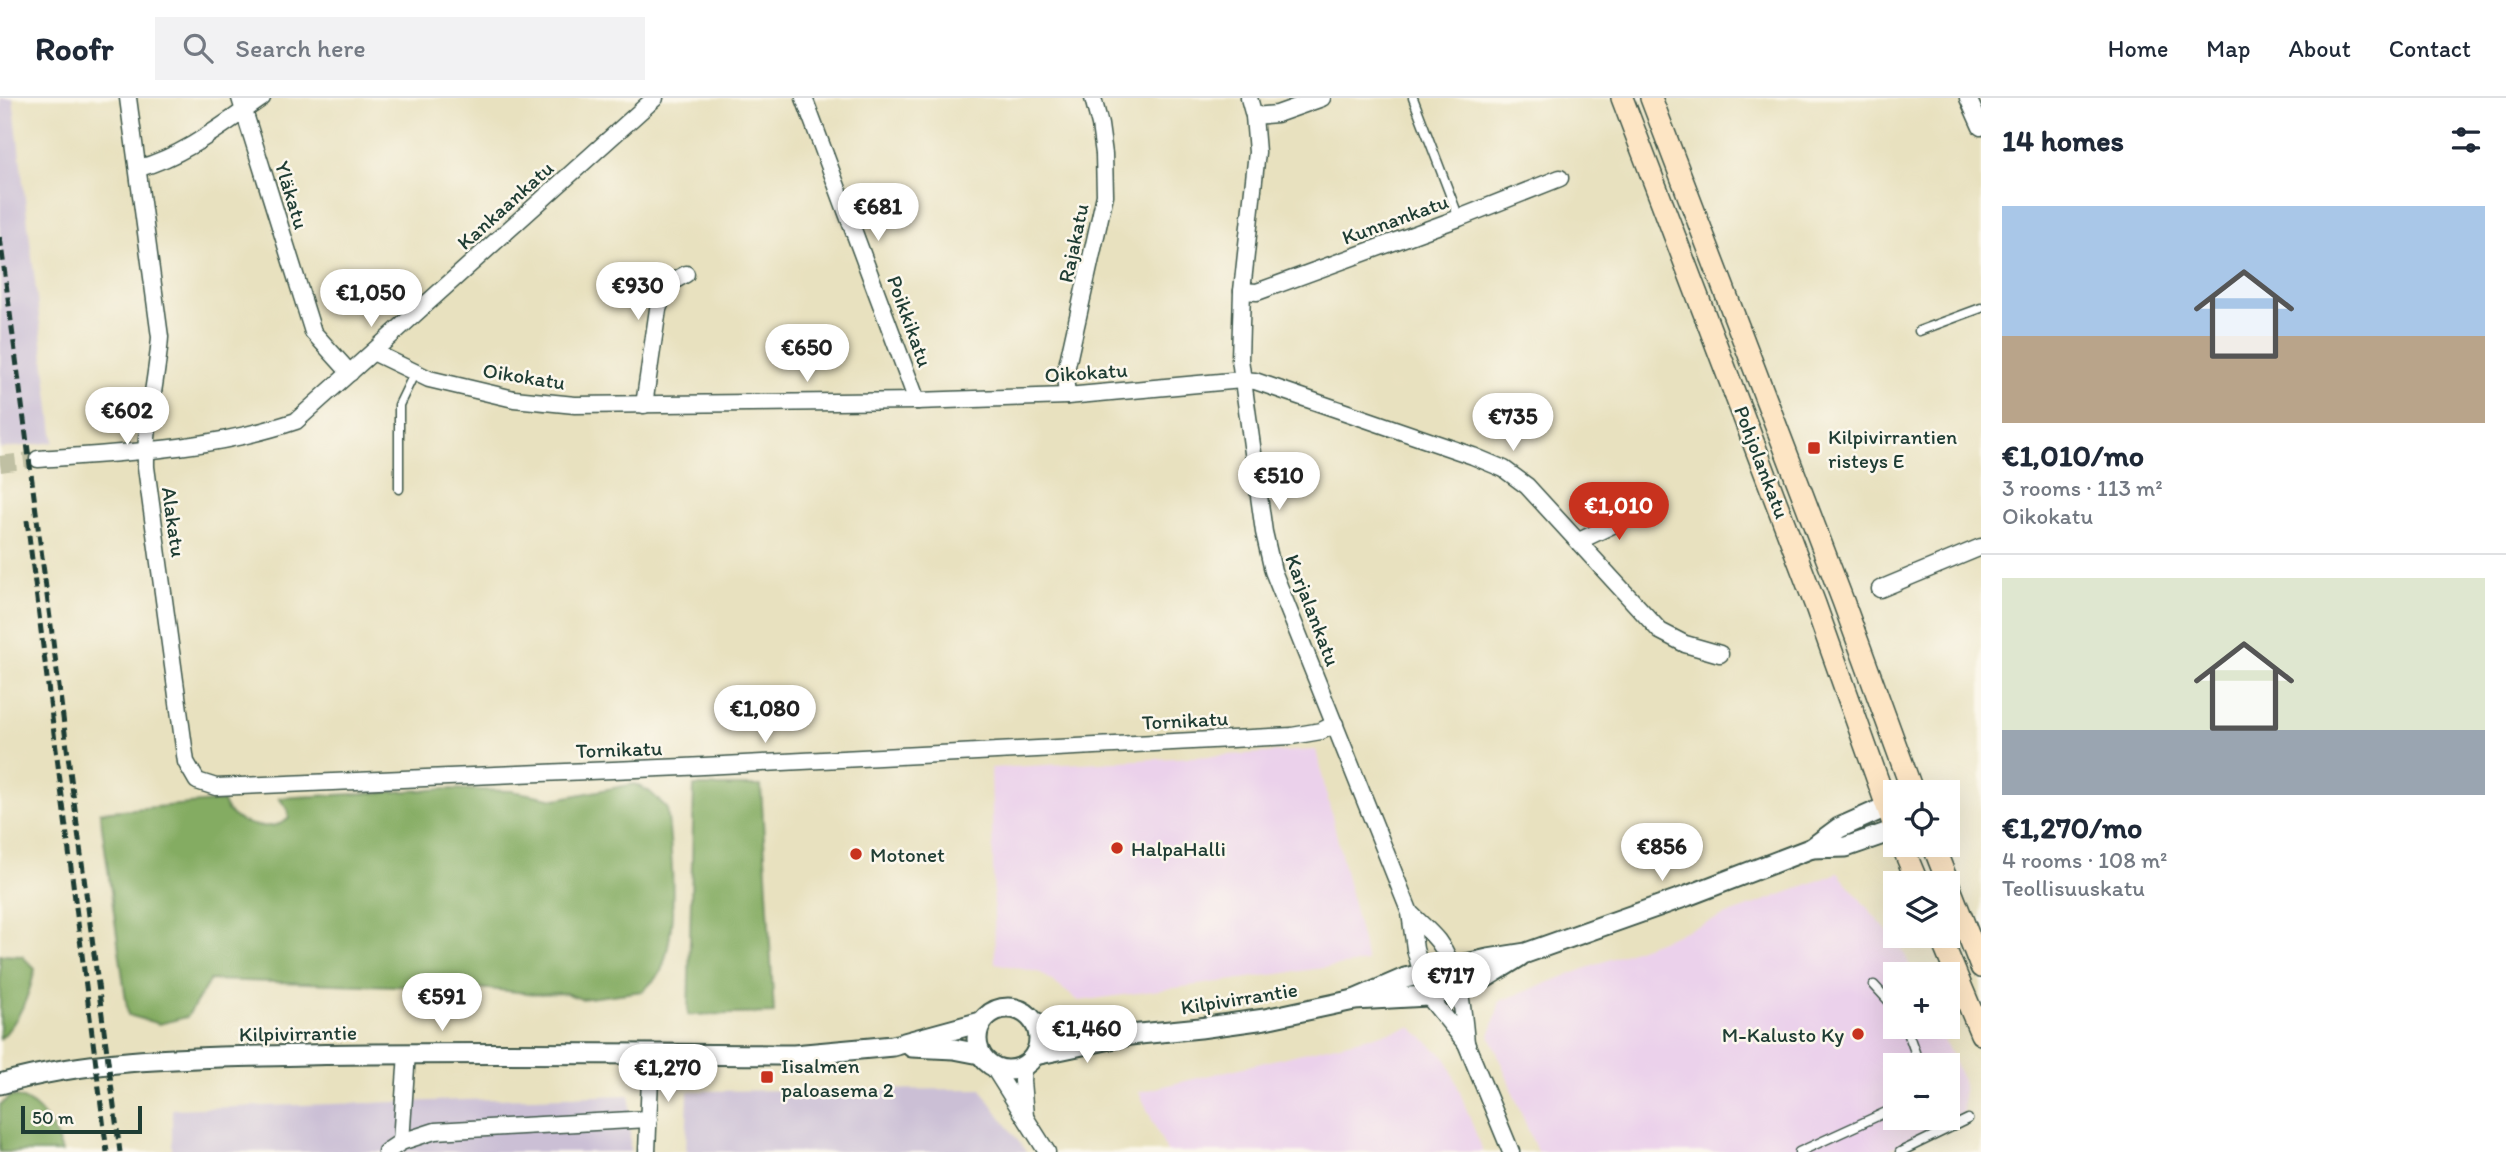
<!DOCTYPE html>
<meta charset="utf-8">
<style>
body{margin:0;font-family:Itim,sans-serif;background:#f2f2f3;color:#1f2937;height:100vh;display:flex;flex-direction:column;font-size:26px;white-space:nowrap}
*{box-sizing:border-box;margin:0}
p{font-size:23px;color:#747a83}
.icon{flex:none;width:38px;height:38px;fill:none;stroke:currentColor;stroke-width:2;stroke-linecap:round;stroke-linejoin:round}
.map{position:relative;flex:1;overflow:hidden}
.side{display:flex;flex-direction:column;background:#fff;width:525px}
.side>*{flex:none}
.tools{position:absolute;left:1883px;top:682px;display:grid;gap:14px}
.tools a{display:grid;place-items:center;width:77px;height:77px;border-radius:0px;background:#fff;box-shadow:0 7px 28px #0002;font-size:35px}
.scale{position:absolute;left:21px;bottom:18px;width:121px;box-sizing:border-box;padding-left:7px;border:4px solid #1f3d34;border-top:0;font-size:19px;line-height:24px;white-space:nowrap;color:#1f3d34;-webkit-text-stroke:5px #fbf7ec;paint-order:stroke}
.price{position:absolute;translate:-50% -60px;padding:0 16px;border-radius:24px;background:#fff;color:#222;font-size:23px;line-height:46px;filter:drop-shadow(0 2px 4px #0008)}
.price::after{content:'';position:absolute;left:50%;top:42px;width:21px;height:16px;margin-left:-10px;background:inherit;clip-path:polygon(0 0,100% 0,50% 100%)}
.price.on{background:#c8321e;color:#fff}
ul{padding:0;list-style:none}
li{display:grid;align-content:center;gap:14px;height:371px;padding:0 21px}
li+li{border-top:2px solid #e0e1e3}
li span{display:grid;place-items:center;height:217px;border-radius:0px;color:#555}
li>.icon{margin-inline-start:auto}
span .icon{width:126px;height:126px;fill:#fffc;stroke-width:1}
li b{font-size:30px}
h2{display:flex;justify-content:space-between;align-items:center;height:84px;padding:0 21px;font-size:30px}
header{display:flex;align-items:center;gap:42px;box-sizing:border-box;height:98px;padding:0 35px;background:#fff;border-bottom:2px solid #e0e1e3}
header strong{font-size:33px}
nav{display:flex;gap:38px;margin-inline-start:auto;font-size:24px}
.search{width:490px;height:63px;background:#f2f2f3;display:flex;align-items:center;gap:18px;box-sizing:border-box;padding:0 24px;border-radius:0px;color:#747a83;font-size:26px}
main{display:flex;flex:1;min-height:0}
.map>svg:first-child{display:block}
</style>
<header>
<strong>Roofr</strong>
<div class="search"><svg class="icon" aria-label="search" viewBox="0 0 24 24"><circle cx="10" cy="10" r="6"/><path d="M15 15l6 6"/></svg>Search here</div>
<nav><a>Home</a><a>Map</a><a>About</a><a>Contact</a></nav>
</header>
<main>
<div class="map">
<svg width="1981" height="1054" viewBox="0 0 1981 1054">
<rect width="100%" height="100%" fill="#fbf7ec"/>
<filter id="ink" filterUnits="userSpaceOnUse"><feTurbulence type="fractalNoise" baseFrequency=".0143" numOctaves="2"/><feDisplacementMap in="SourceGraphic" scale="14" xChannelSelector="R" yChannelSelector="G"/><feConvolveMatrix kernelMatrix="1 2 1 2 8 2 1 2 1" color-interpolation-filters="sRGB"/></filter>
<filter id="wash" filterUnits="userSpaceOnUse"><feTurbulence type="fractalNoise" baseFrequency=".00686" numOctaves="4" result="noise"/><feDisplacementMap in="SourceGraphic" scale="28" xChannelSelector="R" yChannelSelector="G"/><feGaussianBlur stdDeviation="1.57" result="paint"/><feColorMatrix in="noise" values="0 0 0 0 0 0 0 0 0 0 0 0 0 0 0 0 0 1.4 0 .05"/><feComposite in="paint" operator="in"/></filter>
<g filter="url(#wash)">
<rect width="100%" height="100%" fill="#e8e1bf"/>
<g fill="#ebd1eb" fill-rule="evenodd">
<path d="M1316,652l51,212 -288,39 -38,-28 -46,-10 -4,-195z"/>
<path d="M1838,775l65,77 11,25h-19v52h43l25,54v33l-79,38h-347l-47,-117 10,-34zM1895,968h53v52h-53z"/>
<path d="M1411,929l36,32 36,93h-316l-28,-60z"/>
</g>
<g fill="#cbbfd5">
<path d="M0,0h13l41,344 -54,7z"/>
<path d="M981,991l45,63h-340l2,-61z"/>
<path d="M630,997v57h-458v-43z"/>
</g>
<g fill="#84ac62" stroke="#52744b" stroke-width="2">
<path d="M634,686l15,7 18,17c5,47 12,118 -6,163 -4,7 -12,14 -18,20l-62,8 -16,-6 -29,1 -47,-5 -279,-9 -23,37 -28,7 -31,-9 -28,-203 123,-11c6,25 51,33 66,17l-1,-8 -9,-12 168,-9 65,2 44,8z"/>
<path d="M694,688h67l13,227 -86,2z"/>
<path d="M0,857l22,1 13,13c-6,26 -15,51 -35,70z"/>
<path d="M10,998c29,2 44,32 52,56h-62v-47z"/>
</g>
</g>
<g filter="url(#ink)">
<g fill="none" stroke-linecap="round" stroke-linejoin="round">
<path stroke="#c0c0a3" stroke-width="16" stroke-dasharray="16 8" stroke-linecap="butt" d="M0,366l38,-5"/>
<g stroke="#3d5649" stroke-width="11">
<g id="service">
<path d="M1413,0l46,120"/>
<path d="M1919,233l62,-23"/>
<path d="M399,391v-84l16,-33"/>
<path d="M1874,887l21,23"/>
<path d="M1906,929l14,39"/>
<path d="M1799,1054l96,-44"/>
<path d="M1900,1054l68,-33"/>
</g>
</g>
<g stroke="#3d5649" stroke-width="19">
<g id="minor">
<path d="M128,0l32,239c-3,44 -15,86 -14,130l40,295 11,19 19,6 468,-20 608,-31 29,-5 14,-7"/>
<path d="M240,0l73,234 37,41"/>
<path d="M804,0l113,303"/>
<path d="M1249,0l5,18 3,36 -15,139 -2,68 24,173 9,39 137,342 5,36 13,47 38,47c-3,-35 -6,-73 -28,-102 -8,-10 -19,-19 -28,-28"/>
<path d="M1968,0l13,29"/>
<path d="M1254,18l23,-2 45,-16"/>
<path d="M139,70c45,-12 85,-44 123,-70"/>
<path d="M1242,193l15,1 202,-74 101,-40"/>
<path d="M373,254l56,27 85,20 61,6 342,-4 150,-5 175,-16 13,1 218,75 31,13 23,17 133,145 25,13 35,10"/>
<path d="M1067,298l-2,-21 40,-180 -1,-41 -4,-29 -7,-27"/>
<path d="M644,307l14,-96 10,-25 18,-10"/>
<path d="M38,361c86,-6 176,-10 258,-38l359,-323"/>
<path d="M1579,443l65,-31"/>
<path d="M1880,491l101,-42"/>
<path d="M1466,945l45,109"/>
<path d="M992,967l55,87"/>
<path d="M1023,968l-1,15 3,35"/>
<path d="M401,1044l6,-89"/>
<path d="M386,1054l15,-10 34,-11 214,-12"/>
<path d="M647,1054l4,-98"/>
</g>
</g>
<g stroke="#3d5649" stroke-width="23">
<g id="tertiary">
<path d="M1812,750l34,-1 49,-17"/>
<path d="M1354,902l51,-22 83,-19 38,-6 161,-57 125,-48 27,-20 47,-21 9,1"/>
<circle cx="1008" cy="941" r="31"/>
<path d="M1036,925l32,8 37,2"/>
<path d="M912,949l42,2 26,5"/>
<path d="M1035,957l95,-20 70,-7 65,-9 89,-19 74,-4 31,-7 26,-11 34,-21"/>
<path d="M0,986c99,-28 204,-26 306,-29 162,-3 325,-1 488,0l99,-9 88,-24"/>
</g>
</g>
<g stroke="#3d5649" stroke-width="24">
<g id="secondary">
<path d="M1622,0l193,506 80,225"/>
<path d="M1651,0l192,503 70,192"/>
<path d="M1902,747l16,39"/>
<path d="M1933,747l48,122"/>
<path d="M1940,838l41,98"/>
</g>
</g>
<use href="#service" stroke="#fff" stroke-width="8"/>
<use href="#minor" stroke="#fff" stroke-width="16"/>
<use href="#tertiary" stroke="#fff" stroke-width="19"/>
<use href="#secondary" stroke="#fde5c4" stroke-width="21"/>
<g stroke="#1f3d34" stroke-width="5" stroke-dasharray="10 5" stroke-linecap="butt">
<path d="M0,139l120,915"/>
<path d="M27,422l80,632"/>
</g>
</g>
</g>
<g fill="#c8321e" stroke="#fbf7ec" stroke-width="2.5">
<rect x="1807" y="343" width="14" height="14" rx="3.5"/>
<circle cx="1117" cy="750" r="7"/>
<circle cx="856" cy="756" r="7"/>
<circle cx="1858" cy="936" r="7"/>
<rect x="760" y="972" width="14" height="14" rx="3.5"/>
</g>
<g text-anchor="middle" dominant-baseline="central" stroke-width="5" stroke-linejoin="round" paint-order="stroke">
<g font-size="21" fill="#1f3d34" stroke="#fbf7ec">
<text transform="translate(292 97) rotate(73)">Yläkatu</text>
<text transform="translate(505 107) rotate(-42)">Kankaankatu</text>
<text transform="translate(1395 121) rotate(-20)">Kunnankatu</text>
<text transform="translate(1073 145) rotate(-78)">Rajakatu</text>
<text transform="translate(910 223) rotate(70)">Poikkikatu</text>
<text transform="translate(1086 274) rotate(-4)">Oikokatu</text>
<text transform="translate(524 278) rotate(9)">Oikokatu</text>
<text transform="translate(1762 364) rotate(69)">Pohjolankatu</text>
<text transform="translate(174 424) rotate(82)">Alakatu</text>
<text transform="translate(1313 512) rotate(69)">Karjalankatu</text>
<text transform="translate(1185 622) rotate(-3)">Tornikatu</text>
<text transform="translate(619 651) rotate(-2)">Tornikatu</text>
<text transform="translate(1239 900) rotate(-9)">Kilpivirrantie</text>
<text transform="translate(298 935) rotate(-1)">Kilpivirrantie</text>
</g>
<g font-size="21" fill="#1f3d34" stroke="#fbf7ec" text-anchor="start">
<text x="1828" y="338">Kilpivirrantien<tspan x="1828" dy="24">risteys E</tspan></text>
<text x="1131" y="750">HalpaHalli</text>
<text x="870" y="756">Motonet</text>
<text x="1844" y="936" text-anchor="end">M-Kalusto Ky</text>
<text x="781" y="967">Iisalmen<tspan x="781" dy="24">paloasema 2</tspan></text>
</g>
</g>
</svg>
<div class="tools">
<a><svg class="icon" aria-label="locate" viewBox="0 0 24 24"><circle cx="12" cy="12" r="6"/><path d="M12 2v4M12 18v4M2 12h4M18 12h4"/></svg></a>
<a><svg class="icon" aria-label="layers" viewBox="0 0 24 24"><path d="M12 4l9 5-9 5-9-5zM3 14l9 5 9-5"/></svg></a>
<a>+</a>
<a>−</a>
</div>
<div class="scale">50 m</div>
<b class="price" style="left:878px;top:145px">€681</b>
<b class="price" style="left:638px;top:224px">€930</b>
<b class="price" style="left:371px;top:231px">€1,050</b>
<b class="price" style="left:807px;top:286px">€650</b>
<b class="price" style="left:127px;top:349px">€602</b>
<b class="price" style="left:1513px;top:355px">€735</b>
<b class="price" style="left:1279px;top:414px">€510</b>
<b class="price on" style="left:1619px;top:444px">€1,010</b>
<b class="price" style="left:765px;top:647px">€1,080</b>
<b class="price" style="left:1662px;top:785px">€856</b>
<b class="price" style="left:1451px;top:914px">€717</b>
<b class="price" style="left:442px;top:935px">€591</b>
<b class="price" style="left:1087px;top:967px">€1,460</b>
<b class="price" style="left:668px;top:1006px">€1,270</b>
</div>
<section class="side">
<h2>14 homes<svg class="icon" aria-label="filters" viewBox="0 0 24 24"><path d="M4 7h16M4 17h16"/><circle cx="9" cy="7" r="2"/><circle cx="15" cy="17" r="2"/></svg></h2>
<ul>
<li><span style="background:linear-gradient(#a9c7e8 60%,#b9a48a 0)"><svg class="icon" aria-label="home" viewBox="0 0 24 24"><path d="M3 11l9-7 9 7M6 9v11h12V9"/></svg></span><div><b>€1,010/mo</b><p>3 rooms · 113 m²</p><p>Oikokatu</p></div></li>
<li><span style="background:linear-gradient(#dfe7d0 70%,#9aa5b1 0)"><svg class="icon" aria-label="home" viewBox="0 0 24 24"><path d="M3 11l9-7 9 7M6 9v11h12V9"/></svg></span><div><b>€1,270/mo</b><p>4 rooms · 108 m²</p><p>Teollisuuskatu</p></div></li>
</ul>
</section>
</main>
